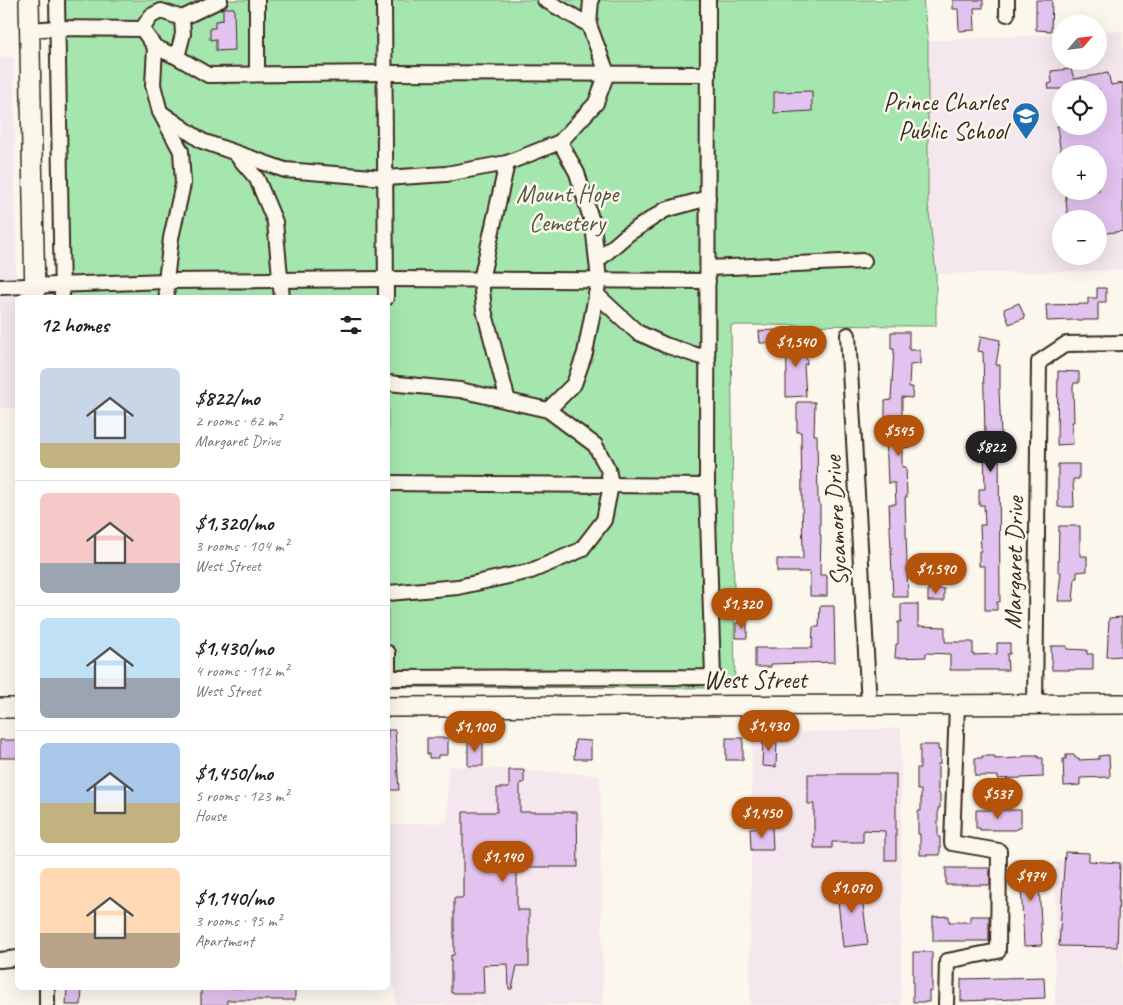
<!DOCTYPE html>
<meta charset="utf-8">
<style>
body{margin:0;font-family:Caveat,sans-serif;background:#f6f6f6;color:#222;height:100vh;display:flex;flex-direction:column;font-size:19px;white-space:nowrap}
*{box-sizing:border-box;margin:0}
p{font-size:16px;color:#767676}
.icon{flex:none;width:28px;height:28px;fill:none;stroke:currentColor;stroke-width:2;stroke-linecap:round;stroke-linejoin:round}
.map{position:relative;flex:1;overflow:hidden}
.details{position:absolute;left:15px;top:295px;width:375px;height:695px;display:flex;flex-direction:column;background:#fff;border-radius:8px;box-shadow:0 5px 20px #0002}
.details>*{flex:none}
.needle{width:32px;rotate:62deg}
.fabs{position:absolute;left:1052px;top:15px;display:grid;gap:10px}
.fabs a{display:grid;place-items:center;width:55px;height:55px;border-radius:50%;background:#fff;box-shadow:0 5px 20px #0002;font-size:25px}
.price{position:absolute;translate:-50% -42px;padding:0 11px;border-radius:18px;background:#b45309;color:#fff;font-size:16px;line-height:32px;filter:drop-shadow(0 1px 2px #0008)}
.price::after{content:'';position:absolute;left:50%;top:30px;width:15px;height:11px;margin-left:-8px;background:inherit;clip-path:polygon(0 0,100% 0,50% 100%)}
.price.current{background:#222;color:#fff}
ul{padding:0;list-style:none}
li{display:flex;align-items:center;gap:15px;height:125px;padding:0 25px}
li+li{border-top:1px solid #e0e0e0}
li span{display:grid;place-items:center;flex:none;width:140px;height:100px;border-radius:8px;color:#555}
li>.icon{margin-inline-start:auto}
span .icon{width:60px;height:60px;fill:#fffc;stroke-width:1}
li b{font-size:21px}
h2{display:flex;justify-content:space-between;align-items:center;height:60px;padding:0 25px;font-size:21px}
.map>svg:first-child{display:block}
</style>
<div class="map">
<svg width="1123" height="1005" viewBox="0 0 1123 1005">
<rect width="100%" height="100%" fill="#fbf7ec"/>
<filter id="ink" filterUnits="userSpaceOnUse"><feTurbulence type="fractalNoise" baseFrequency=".02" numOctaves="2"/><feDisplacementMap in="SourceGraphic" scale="10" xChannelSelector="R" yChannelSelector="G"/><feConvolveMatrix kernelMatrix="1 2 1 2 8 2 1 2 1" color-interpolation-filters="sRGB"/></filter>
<g filter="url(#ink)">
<g fill="#f4e7ed" fill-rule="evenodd">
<path d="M1123,31v239l-187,4 -8,-70v-163l133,-7v27h38v-29zM1061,89h38v37h-38zM1061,154h38v37h-38zM1061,219h38v37h-38z"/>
<path d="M0,57h14l3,351h-17z"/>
<path d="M901,728v277h-151l2,-270z"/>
<path d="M448,766l152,9 3,230h-207l-8,-94v-86l59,-3z"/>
<path d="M1056,860l67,1v144h-68z"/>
</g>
<path fill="#a5e6af" stroke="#708866" d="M52,0h871l5,41v163l8,70v52l-205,-1 4,363 -347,-1v-389l-329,-1z"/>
<g fill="#e2c2ef" stroke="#3b2a1e">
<path d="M953,0h30v8h-9l1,22 -16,1 -1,-22h-5z"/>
<path d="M1036,0h16l-1,31 -15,-1z"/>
<path d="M223,8h11l1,42 -19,1v-12l-6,1v-12h5v-7l8,-1z"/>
<path d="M1071,69l3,10 34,-6 3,12 12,-2v148l-24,3v-15h-31l-3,-28h34v-37h-38l-4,-28h42v-37h-50l-1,-5 4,-1 -1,-12z"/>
<path d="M812,91v20l-38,2v-21z"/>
<path d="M1097,288h9v14h-8v18h-25l-26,1 -1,-16 42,-1v-6h9z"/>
<path d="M1019,303l6,15 -16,6 -5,-15z"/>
<path d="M775,330l1,13h-16l-1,-12z"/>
<path d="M891,332h18v18h11v14l-10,1 -1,22h4l-1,11 -10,-1v38h8l1,12 -9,1v19h4l1,30h-2l3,100h-15l-4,-93h7l-1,-21h-7l-2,-48h2v-18h-3v-16l6,-1 3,-51h-3z"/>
<path d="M981,336l19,4 -4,25h4v24h-1l2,46v10l-2,3 1,154h-3v8h-12v-44h-6v-15h2l-1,-26h5l-1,-20h-5v-16h6l-1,-41h-7v-13h8l-2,-83 -5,-1z"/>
<path d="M786,339h18v10h2l1,15h-3l2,32 -20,1v-23h1z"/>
<path d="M1058,371l21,1v11h-5l-1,4 1,35h-2l1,22 -16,1z"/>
<path d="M797,402h18l-1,33h3l1,68h2v32h1l-1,40h7v21h-17v-24h-33v-13h26l-2,-127h-4z"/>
<path d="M1058,464h21v15h-6l1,28h-16z"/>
<path d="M1059,526h21v30h7v15l-10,1v6h-2l-2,23h-15l3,-29h-3z"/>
<rect x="928" y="589" width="16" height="12"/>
<path d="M901,604h17v22l27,1v15h28v13l24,-1v-11h13v11h-3l1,16h-58v-16l-24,-1v4l-31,1 1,-14h2v-22h3z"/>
<path d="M820,606h14l1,56 -64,2v3h-16v-19h57l1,-21h6z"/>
<path d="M1122,617v39l-15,1 2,-39z"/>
<rect x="736" y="623" width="11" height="15"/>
<path d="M1051,646h16v3l20,1v4h6v16h-41z"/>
<path d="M388,730h7l4,60h-11z"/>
<path d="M763,737l14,1 -1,29 -14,-1z"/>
<path d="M427,738h21v17h-10v3h-9v-4h-2z"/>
<rect x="726" y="738" width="17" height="22"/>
<rect x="0" y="740" width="18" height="18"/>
<path d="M575,740l16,1v18h-17z"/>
<rect x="468" y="741" width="15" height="25"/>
<path d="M920,745h18v5h2v14h-2v26l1,4h1v14h-2v29h2v18h-20v-21h-2v-23h3v-21h-4v-22h3z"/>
<path d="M1066,755h9v3h4v2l20,-1v-3l10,-1 1,22 -30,1v7l-16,1 -1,-27h3z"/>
<path d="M982,756h13v3l25,-1 4,-2h14v2h5v19l-45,2v-3h-23v-18h7z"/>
<path d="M509,770h15v13h-4v29h57l1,55h-61v43h12v56h-12l-5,23h-3l-1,-25 -25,1 1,28h-33v-38h3v-57h9v-86h34v-24h12z"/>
<path d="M808,774h88v86h-11v-29l-22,-1v12h-31v6h-18v-44h-6z"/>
<path d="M976,810h45v18h-4l-1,2h-36v-2h-4z"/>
<path d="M772,827l1,23h-22l-1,-22z"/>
<path d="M1065,852l24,1v8l31,2 -3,84 -58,-1z"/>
<path d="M1038,859l4,86 -18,1 -4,-86z"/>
<rect x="946" y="868" width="44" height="17"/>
<path d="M860,881l8,63 -25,3 -7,-64z"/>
<path d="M949,916v6h21v-6h19v25h-56v-24z"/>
<path d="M913,952h19v39h-3v11h-16z"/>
<path d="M1044,977l1,21 -84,3v-22z"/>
<path d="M67,988h15l-1,17h-15z"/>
<path d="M201,988h94v12h-68v5h-26z"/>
</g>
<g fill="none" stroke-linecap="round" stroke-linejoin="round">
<g stroke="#3b2a1e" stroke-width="18">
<g id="minor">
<path d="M57,0l5,298"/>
<path d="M257,0v74"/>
<path d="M384,0l2,298"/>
<path d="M1007,0v14"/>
<path d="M182,18l38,-18"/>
<path d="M589,25l2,-25"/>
<path d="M29,30l29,-2 84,1"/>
<path d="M155,47l-2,38 7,27 21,39 2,33 -12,54 -5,43 1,17"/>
<path d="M177,57l-22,-10 -13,-18 9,-13 10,-5 21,7 1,16 -6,23 31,18 176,-2 324,1"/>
<path d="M160,112l42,29 83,29 100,8 61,-4 61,-11 53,-21 36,-39 11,-30 -18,-48 -44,-25"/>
<path d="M235,153l22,26 18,43 7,76"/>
<path d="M507,163l-26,117 3,30 24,91"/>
<path d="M597,261l31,-27 37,-24 43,-12"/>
<path d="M708,268l156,-7"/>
<path d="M0,287l166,-6 220,-2 322,2"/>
<path d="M596,294l41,38 28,13 43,14"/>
<path d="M848,335l21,370"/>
<path d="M388,383l72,7 88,20 47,35 13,24 3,16 -7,35 -23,30 -50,21 -73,16 -70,6"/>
<path d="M548,410l26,-26 11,-31 14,-73 -6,-55 -16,-52 -17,-31"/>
<path d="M388,483l319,3"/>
<path d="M388,653v25"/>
<path d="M388,678l325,-1 -6,-191 1,-486"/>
<path d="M1035,704l4,-342 27,-18 57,-1"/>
<path d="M0,960l18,-2"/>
<path d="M47,988v17"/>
<path d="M946,1005l1,-44 51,-10 1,-100 -47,-8 5,-138"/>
</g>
</g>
<g stroke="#3b2a1e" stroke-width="22">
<g id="major">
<path d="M29,0l6,298"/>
<path d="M388,707l735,-3"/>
<path d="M0,708h18"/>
</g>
</g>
<use href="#minor" stroke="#fbf7ec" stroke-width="14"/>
<use href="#major" stroke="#fbf7ec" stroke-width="19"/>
</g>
</g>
<defs>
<g id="school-pin" transform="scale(1.4375)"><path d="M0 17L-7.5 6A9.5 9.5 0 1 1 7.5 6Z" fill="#1f6fb2" stroke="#fbf7ec"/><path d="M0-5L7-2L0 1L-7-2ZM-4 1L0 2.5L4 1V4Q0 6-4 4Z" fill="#fff"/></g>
</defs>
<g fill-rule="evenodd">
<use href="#school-pin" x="1026" y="116"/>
</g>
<g text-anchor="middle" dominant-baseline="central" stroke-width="5" stroke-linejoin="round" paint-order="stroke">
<g font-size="25" fill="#3b2a1e" stroke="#fbf7ec" text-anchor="end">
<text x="1007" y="102">Prince Charles<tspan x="1007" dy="29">Public School</tspan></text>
</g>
<g font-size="25" fill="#565942" stroke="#fbf7ec">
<text x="567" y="194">Mount Hope<tspan x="567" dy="29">Cemetery</tspan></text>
</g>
<g font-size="25" fill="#3b2a1e" stroke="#fbf7ec">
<text transform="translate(836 521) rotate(-93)">Sycamore Drive</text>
<text transform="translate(1014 563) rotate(-89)">Margaret Drive</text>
<text x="755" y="680">West Street</text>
</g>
</g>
</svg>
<div class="fabs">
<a><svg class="needle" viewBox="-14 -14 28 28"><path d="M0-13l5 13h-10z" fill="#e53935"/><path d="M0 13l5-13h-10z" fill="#767676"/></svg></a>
<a><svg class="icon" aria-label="locate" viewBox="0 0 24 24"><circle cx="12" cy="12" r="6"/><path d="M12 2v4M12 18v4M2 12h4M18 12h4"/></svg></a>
<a>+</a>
<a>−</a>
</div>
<b class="price" style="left:796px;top:368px">$1,540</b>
<b class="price" style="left:899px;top:457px">$545</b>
<b class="price current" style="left:991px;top:473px">$822</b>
<b class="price" style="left:936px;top:595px">$1,590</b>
<b class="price" style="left:742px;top:630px">$1,320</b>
<b class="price" style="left:769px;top:752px">$1,430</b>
<b class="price" style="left:475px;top:753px">$1,100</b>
<b class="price" style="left:998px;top:820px">$537</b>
<b class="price" style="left:762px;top:839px">$1,450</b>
<b class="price" style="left:503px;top:883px">$1,140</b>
<b class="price" style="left:1031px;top:902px">$974</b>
<b class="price" style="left:852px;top:914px">$1,070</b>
<section class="details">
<h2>12 homes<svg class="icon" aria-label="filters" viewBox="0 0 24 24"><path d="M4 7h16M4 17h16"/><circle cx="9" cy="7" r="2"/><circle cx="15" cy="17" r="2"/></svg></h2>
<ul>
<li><span style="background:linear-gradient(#c9d6e8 75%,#c2b280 0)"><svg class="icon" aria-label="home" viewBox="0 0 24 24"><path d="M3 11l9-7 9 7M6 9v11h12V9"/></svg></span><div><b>$822/mo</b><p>2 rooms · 62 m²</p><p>Margaret Drive</p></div></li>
<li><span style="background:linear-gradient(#f6c9c9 70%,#9aa5b1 0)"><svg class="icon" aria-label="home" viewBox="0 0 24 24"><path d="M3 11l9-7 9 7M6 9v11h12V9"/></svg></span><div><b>$1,320/mo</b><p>3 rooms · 104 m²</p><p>West Street</p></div></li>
<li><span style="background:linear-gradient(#bfe0f5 60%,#9aa5b1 0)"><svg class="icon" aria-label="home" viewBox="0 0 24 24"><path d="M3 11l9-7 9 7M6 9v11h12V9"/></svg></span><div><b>$1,430/mo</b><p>4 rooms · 112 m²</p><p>West Street</p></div></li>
<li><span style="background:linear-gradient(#a9c7e8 60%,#c2b280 0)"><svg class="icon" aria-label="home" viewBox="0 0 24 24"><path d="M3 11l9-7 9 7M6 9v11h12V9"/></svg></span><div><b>$1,450/mo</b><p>5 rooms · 123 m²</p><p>House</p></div></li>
<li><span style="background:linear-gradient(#ffd9b3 65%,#b9a48a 0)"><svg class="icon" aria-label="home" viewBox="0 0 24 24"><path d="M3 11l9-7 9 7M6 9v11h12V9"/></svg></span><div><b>$1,140/mo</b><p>3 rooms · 95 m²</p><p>Apartment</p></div></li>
</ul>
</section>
</div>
